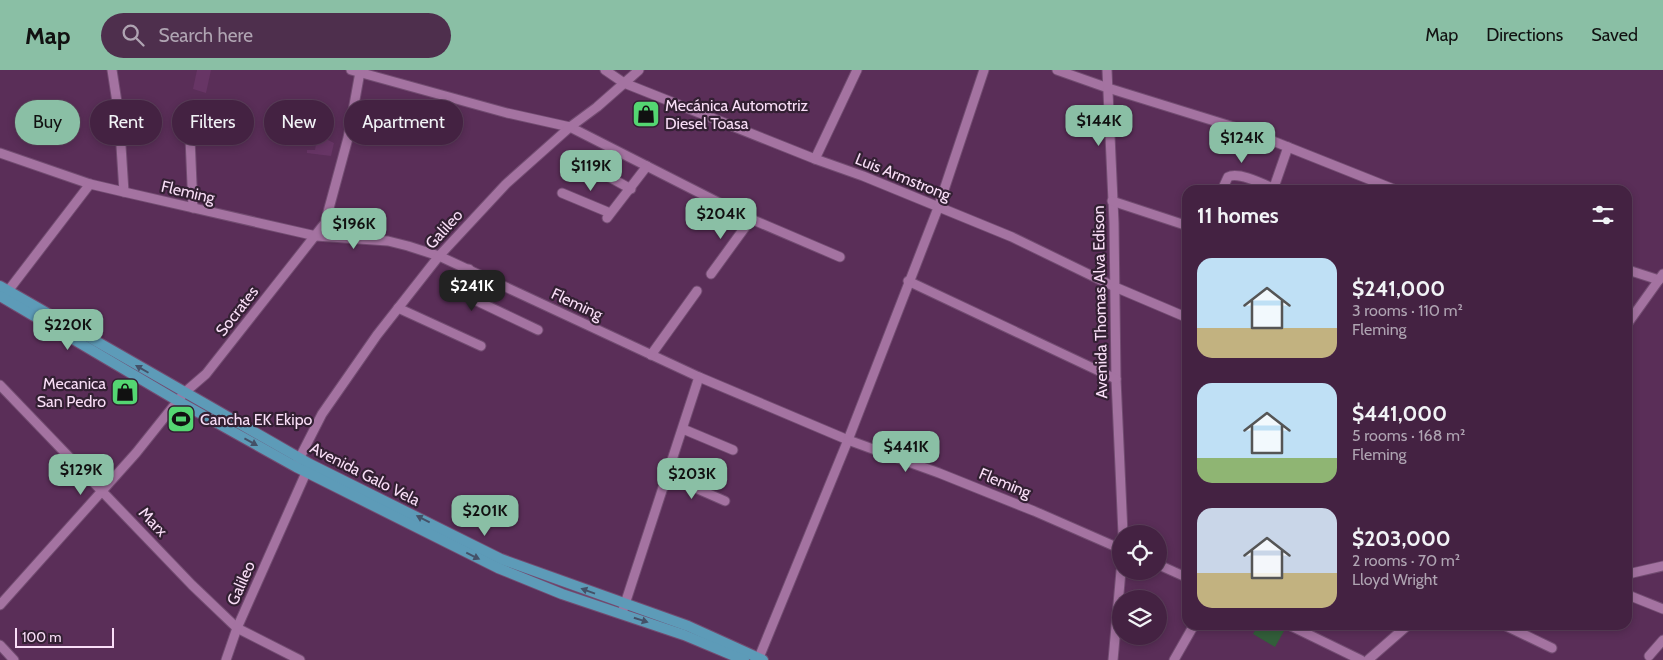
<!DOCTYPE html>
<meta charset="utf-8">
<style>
body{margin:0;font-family:Cabin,sans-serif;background:#4e2f4d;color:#f1f3f6;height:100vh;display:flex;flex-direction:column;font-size:19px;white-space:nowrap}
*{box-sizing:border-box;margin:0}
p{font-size:16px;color:#afa4b2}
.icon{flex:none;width:28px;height:28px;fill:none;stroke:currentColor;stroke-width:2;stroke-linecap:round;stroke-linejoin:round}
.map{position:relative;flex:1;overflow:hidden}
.details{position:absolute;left:1182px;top:115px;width:450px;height:445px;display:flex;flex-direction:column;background:#442242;border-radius:15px;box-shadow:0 2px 8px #0003,0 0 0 1px #5c3f5b}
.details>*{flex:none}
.guide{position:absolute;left:15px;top:30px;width:475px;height:45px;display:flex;gap:10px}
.controls{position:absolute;left:1112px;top:455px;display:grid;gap:10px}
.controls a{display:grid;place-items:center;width:55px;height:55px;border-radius:50%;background:#442242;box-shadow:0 2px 8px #0003,0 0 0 1px #5c3f5b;font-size:25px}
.scale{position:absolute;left:15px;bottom:12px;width:99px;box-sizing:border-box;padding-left:5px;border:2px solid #f9def7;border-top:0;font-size:14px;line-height:18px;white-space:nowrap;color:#f9def7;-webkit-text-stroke:4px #332033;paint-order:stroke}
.price{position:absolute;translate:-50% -42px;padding:0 11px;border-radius:10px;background:#8abfa5;color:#111;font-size:16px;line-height:32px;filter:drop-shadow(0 1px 2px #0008)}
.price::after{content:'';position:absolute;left:50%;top:30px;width:15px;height:11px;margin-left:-8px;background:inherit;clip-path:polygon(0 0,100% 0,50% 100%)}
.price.current{background:#222;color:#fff}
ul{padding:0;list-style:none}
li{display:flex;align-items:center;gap:15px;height:125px;padding:0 15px}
li span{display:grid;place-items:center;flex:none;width:140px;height:100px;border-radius:15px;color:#555}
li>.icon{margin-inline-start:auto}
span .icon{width:60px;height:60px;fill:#fffc;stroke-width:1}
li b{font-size:21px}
h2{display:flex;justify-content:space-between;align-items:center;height:60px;padding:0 15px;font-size:21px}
.pill{padding:0 18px;border-radius:22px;background:#442242;box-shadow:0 2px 8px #0003,0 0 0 1px #5c3f5b;font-size:18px;line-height:45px}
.pill.current{background:#8abfa5;color:#111}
header{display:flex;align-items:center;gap:30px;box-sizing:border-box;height:70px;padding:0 25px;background:#8abfa5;color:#111}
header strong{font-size:24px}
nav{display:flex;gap:28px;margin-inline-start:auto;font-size:18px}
.search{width:350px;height:45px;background:#4e2f4d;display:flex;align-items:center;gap:12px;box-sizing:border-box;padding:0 18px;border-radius:28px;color:#afa4b2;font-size:19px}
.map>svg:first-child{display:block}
</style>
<header>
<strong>Map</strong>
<div class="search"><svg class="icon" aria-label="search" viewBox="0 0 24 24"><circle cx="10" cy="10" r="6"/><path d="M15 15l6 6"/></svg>Search here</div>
<nav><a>Map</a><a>Directions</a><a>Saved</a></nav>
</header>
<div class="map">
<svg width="1663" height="590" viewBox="0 0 1663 590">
<rect width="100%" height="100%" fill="#5a2e58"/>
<g fill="#673565">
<path d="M197,0h14l-5,23 -13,-4z"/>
<path d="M317,69l11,1 6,3 -3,13 -24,-3v-3h8z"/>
</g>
<g fill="#325e3a">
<path d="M182,337l12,7 -15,17 -10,-7z"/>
<path d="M1258,555h13l13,6 -9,16 -22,-13z"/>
</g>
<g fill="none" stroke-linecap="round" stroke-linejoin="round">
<g stroke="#724c71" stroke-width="11">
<g id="minor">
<path d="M112,0l7,45 5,77"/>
<path d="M351,0l156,43 63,14 181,92 89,38"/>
<path d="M605,0l19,13 191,76 48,17 149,61 103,50 73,31"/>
<path d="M1057,0l51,18 142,44 146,58"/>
<path d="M1107,0l7,153 2,156 7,155"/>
<path d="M189,44l4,94"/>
<path d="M0,83l90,31 34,8 192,44 72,5 20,5 31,10 260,121 149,63 91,33 95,38 87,38"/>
<path d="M815,89l42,-89"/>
<path d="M591,97l40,22"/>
<path d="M1222,120l6,-13c11,-6 37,8 49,13"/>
<path d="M1273,120l15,-43"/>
<path d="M562,123l48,20"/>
<path d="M1112,131l76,25"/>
<path d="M607,148l40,-52"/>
<path d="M469,199l-11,23 80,38"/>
<path d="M1628,200l31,10"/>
<path d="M711,204l40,-55"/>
<path d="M908,211l208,98"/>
<path d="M8,221l82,-107"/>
<path d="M398,238l83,38"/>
<path d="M1628,253l35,-49"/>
<path d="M651,285l46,-64"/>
<path d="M0,315l192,200 45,43 63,32"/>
<path d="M683,359l50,21"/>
<path d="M297,393l25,-49 55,-79 62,-79 67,-72 64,-57 27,-20 42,-37"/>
<path d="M668,406l57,25"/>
<path d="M1159,495l29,13"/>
<path d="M1628,504l35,-8"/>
<path d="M1628,525l35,14"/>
<path d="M0,535l136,-152 48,-60 22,-19 119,-151 23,-85 12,-66"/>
<path d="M623,540l76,-233"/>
<path d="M1289,555l72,35"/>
<path d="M1504,555l48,23"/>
<path d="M0,575l14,15"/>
<path d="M1649,586l14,-16"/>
<path d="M226,590l11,-32 72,-162"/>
<path d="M758,590l90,-220 90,-232 46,-138"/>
<path d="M1113,590l8,-89"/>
<path d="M1174,590l20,-35"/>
<path d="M1368,590l40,-35"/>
</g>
</g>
<g stroke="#724c71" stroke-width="12">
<g id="major">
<path d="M0,216l310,178 191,95 187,67 75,34"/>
<path d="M0,226l178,105 118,66 202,101 64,26 122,41 60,25"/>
</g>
</g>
<use href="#minor" stroke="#a473a1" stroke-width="9"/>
<use href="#major" stroke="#5d9bb8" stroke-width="10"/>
</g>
<defs><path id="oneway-solid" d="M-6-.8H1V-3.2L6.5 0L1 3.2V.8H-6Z" transform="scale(1.25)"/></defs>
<g fill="#445168">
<use href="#oneway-solid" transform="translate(142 299) rotate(-150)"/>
<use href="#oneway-solid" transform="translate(251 372) rotate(29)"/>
<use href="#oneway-solid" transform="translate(423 449) rotate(-153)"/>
<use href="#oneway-solid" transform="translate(473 486) rotate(26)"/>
<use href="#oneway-solid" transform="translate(588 521) rotate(-160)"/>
<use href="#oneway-solid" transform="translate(641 550) rotate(18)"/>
</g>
<defs>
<g id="shop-square" transform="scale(1.4375)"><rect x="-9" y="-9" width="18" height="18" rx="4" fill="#54d672" stroke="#332033"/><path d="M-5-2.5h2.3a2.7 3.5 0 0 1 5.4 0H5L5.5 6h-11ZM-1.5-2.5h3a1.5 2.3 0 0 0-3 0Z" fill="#111"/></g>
<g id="stadium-square" transform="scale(1.4375)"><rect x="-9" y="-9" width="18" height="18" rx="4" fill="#54d672" stroke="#332033"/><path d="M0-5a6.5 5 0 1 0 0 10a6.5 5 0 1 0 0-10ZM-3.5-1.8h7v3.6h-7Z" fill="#111"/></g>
</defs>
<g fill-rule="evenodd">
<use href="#shop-square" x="646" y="44"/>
<use href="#shop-square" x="125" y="322"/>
<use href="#stadium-square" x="181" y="349"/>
</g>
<g text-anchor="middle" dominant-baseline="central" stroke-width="4.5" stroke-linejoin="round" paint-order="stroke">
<g font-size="16" fill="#f9def7" stroke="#332033" text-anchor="start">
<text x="665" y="35">Mecánica Automotriz<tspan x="665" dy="18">Diesel Toasa</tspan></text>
<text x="106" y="313" text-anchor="end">Mecanica<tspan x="106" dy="18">San Pedro</tspan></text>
<text x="200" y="349">Cancha EK Ekipo</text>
</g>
<g font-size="16" fill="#f9def7" stroke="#332033">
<text transform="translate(903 107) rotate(22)">Luis Armstrong</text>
<text transform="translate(188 122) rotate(13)">Fleming</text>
<text transform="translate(444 159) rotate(-48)">Galileo</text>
<text transform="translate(1100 232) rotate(-91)">Avenida Thomas Alva Edison</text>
<text transform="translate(577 234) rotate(25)">Fleming</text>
<text transform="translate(237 241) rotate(-52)">Socrates</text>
<text transform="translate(365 404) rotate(27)">Avenida Galo Vela</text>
<text transform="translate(1005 413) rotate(22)">Fleming</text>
<text transform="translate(153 452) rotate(47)">Marx</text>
<text transform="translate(241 513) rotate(-66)">Galileo</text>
</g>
</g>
</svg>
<div class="controls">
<a><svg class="icon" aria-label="locate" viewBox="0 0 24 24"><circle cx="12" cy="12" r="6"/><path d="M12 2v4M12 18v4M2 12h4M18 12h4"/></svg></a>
<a><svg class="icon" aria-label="layers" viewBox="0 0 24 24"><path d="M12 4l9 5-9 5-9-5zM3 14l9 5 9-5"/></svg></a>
</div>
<div class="scale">100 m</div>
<b class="price" style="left:1099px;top:77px">$144K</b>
<b class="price" style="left:1242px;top:94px">$124K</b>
<b class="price" style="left:591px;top:122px">$119K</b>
<b class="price" style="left:721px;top:170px">$204K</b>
<b class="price" style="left:354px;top:180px">$196K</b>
<b class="price current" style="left:472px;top:242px">$241K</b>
<b class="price" style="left:68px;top:281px">$220K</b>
<b class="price" style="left:906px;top:403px">$441K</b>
<b class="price" style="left:81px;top:426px">$129K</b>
<b class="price" style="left:692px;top:430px">$203K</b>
<b class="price" style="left:485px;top:467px">$201K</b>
<div class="guide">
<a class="pill current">Buy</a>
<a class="pill">Rent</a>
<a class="pill">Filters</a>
<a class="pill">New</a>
<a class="pill">Apartment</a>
</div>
<section class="details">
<h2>11 homes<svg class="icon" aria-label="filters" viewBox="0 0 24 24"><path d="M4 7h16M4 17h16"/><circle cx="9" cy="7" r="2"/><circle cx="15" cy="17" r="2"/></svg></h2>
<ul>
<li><span style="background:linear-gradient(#bfe0f5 70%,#c2b280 0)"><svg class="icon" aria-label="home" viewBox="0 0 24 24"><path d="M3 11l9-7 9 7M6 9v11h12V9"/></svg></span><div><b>$241,000</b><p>3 rooms · 110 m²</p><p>Fleming</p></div></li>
<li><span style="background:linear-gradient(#bfe0f5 75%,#8fb573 0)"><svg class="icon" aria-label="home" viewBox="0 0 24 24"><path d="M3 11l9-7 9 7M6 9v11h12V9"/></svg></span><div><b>$441,000</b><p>5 rooms · 168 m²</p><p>Fleming</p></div></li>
<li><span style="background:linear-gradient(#c9d6e8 65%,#c2b280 0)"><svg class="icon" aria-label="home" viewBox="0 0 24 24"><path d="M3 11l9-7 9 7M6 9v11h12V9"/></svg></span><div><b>$203,000</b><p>2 rooms · 70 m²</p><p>Lloyd Wright</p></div></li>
</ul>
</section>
</div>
